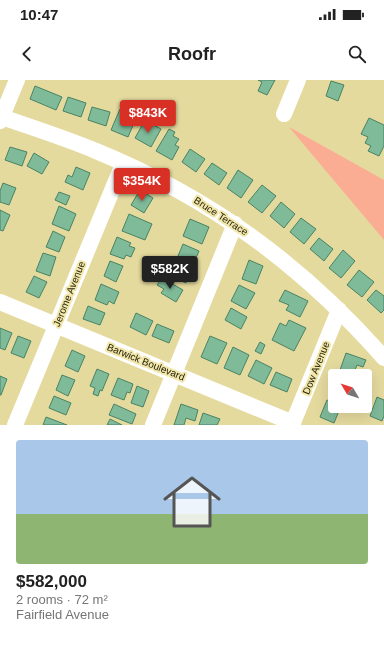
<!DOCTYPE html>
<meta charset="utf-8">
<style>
body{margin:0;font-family:Arial,sans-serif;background:#f2f2f2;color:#222;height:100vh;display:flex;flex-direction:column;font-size:15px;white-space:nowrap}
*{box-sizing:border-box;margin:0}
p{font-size:13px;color:#767676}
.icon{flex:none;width:22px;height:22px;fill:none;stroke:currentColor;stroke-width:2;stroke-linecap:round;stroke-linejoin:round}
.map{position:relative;height:345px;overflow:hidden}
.sheet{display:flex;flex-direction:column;background:#fff;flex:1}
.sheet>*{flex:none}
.needle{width:26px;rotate:309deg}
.controls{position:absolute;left:328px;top:289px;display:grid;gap:8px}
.controls a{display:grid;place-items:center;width:44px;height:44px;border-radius:4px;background:#fff;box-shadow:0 4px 16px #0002;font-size:20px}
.price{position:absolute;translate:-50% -34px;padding:0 9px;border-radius:4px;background:#d93025;color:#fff;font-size:13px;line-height:26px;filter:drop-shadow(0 1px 2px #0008)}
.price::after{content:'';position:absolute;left:50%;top:24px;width:12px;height:9px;margin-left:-6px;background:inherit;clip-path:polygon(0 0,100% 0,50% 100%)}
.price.on{background:#222;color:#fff}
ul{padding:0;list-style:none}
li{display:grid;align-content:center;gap:8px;height:212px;padding:0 16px}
li span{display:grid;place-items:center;height:124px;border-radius:4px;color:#555}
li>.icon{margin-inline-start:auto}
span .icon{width:72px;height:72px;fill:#fffc;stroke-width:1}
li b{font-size:17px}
.status{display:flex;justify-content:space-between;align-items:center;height:28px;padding:0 20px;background:#fff;direction:ltr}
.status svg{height:11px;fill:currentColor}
header{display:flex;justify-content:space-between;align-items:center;height:52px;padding:0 16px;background:#fff;font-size:18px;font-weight:700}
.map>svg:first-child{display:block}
</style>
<div class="status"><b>10:47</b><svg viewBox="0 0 49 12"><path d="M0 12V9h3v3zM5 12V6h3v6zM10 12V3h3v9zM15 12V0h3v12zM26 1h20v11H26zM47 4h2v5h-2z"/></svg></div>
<header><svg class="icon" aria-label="back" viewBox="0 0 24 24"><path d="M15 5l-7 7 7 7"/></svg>Roofr<svg class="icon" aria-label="search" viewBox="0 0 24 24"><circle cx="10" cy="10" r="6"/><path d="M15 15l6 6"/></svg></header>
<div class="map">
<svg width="384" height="345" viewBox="0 0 384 345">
<rect width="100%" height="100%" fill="#e5da9e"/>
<path fill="#fbad93" d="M289,47l95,53v60z"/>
<g fill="#7fba99" stroke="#498364">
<path d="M258,0h17l-8,15 -9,-4 4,-9z"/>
<path d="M331,1l13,4 -6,16 -12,-5z"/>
<path d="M35,6l27,11 -6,13 -26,-11z"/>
<path d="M68,17l18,6 -5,14 -18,-6z"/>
<path d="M92,27l18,5 -4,14 -18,-6z"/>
<path d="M120,29l17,7 -9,21 -17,-7z"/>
<path d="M369,38l15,7v21l-5,10 -11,-5 3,-5 -6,-3 3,-6 -7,-3z"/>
<path d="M145,40l16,9 -10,18 -16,-9z"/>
<path d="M169,49l6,3 -2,4 6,3 -4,6 4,2 -7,13 -16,-9z"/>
<path d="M10,67l17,5 -5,14 -17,-6z"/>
<path d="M190,69l15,10 -9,13 -14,-10z"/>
<path d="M34,73l15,9 -7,12 -15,-8z"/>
<path d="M212,83l15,10 -8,12 -15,-11z"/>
<path d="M76,87l14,6 -7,17 -18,-8 3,-7 4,2z"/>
<path d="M238,90l15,10 -12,18 -14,-10z"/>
<path d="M3,103l13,5 -7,17 -9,-3v-11z"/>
<path d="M262,105l14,11 -14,17 -14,-11z"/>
<path d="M140,110l13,8 -9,15 -13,-8z"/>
<path d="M59,112l11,4 -4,9 -11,-5z"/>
<path d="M281,122l14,12 -11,14 -14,-12z"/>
<path d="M59,126l17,8 -7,17 -17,-7z"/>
<path d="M0,130l10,5 -7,16 -3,-1z"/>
<path d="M129,134l23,10 -7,16 -23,-9z"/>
<path d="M301,138l15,11 -12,15 -14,-12z"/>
<path d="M190,139l19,8 -7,17 -19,-8z"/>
<path d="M53,151l12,6 -6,15 -13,-5z"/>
<path d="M117,157l14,6 -2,3 6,2 -4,9 -5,-2 -2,4 -14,-5z"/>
<path d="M319,158l14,11 -9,12 -14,-12z"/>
<path d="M183,164l16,7 -5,12 -16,-7z"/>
<path d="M343,170l12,11 -14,17 -12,-10z"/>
<path d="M43,173l13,4 -6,19 -14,-5z"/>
<path d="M249,180l14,6 -7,18 -14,-5z"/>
<path d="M110,181l13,5 -7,16 -12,-6z"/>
<path d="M173,184l18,6 -5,13 -17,-7z"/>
<path d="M359,190l15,12 -12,15 -15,-12z"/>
<path d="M34,196l13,6 -8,16 -13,-6z"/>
<path d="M162,198l21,12 -7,12 -15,-9 3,-4 -7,-4z"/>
<path d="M101,204l18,8 -5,12 -5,-3 -2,4 -12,-5z"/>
<path d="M239,205l16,8 -9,16 -15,-8z"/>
<path d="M285,210l23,11 -8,16 -14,-7 3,-5 -10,-4z"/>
<path d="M376,210l8,6v14l-3,3 -14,-13z"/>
<path d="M88,226l17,7 -5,12 -17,-6z"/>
<path d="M231,228l16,9 -6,12 -16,-9z"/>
<path d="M136,233l17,8 -7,14 -16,-8z"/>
<path d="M289,240l17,8 -12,23 -22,-11 8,-17 6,3z"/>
<path d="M157,244l17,7 -5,12 -17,-7z"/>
<path d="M0,248l12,5 -7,17 -5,-2z"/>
<path d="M18,256l13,5 -7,17 -13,-5z"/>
<path d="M210,256l17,7 -10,21 -16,-7z"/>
<path d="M260,262l5,3 -4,9 -6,-3z"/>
<path d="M233,267l16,8 -9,20 -16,-7z"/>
<path d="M72,270l13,6 -7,16 -13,-6z"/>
<path d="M346,273l20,7 -3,7 -6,-2 -4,10 -13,-5z"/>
<path d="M256,280l16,8 -8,16 -16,-8z"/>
<path d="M97,289l12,5 -7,17 -2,-1 -2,6 -5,-2 2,-6 -5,-2z"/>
<path d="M276,292l16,7 -5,13 -17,-7z"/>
<path d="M62,295l13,5 -7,16 -12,-6z"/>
<path d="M0,296l7,3 -6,16h-1z"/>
<path d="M118,298l15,6 -3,9 -3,-1 -3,8 -13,-5z"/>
<path d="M335,301v15l-5,-2z"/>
<path d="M137,306l12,5 -6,16 -12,-4z"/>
<path d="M54,316l17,7 -5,12 -17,-7z"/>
<path d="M377,317l7,3v16l-2,5 -12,-5z"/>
<path d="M327,320l8,4v2h6l-7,17 -14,-6z"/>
<path d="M114,324l22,10 -4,10 -23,-9z"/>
<path d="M181,324l17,6 -3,11 -9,-3 -2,7h-10z"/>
<path d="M203,333l17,6 -3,6h-18z"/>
<path d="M46,337l21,8h-24z"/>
<path d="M110,339l12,6h-15z"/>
</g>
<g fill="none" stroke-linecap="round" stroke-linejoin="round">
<g stroke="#fff" stroke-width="16">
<path d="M284,34l14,-34"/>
<path d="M2,37c31,11 63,21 94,34 115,47 206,114 288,207"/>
<path d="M0,41l17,-41"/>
<path d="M0,222l293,121"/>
<path d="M15,345l108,-261"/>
<path d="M153,345l82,-201"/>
<path d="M292,345l47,-115"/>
</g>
</g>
<g text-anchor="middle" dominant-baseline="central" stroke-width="4" stroke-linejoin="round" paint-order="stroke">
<g font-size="10" fill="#27230b" stroke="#f2e7ab">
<text transform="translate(221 136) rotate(33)">Bruce Terrace</text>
<text transform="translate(69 214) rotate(-68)">Jerome Avenue</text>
<text transform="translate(146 282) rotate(22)">Barwick Boulevard</text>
<text transform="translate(316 288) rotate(-68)">Dow Avenue</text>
</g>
</g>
</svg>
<div class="controls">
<a><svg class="needle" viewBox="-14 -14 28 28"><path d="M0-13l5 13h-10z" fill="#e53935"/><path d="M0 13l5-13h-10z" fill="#767676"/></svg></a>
</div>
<b class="price" style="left:148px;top:54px">$843K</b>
<b class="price" style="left:142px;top:122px">$354K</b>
<b class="price on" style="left:170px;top:210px">$582K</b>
</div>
<section class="sheet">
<ul>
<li><span style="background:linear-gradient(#a9c7e8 60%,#8fb573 0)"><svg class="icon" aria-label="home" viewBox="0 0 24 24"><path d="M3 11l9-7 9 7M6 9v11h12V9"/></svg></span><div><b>$582,000</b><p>2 rooms · 72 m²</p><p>Fairfield Avenue</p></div></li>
</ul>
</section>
